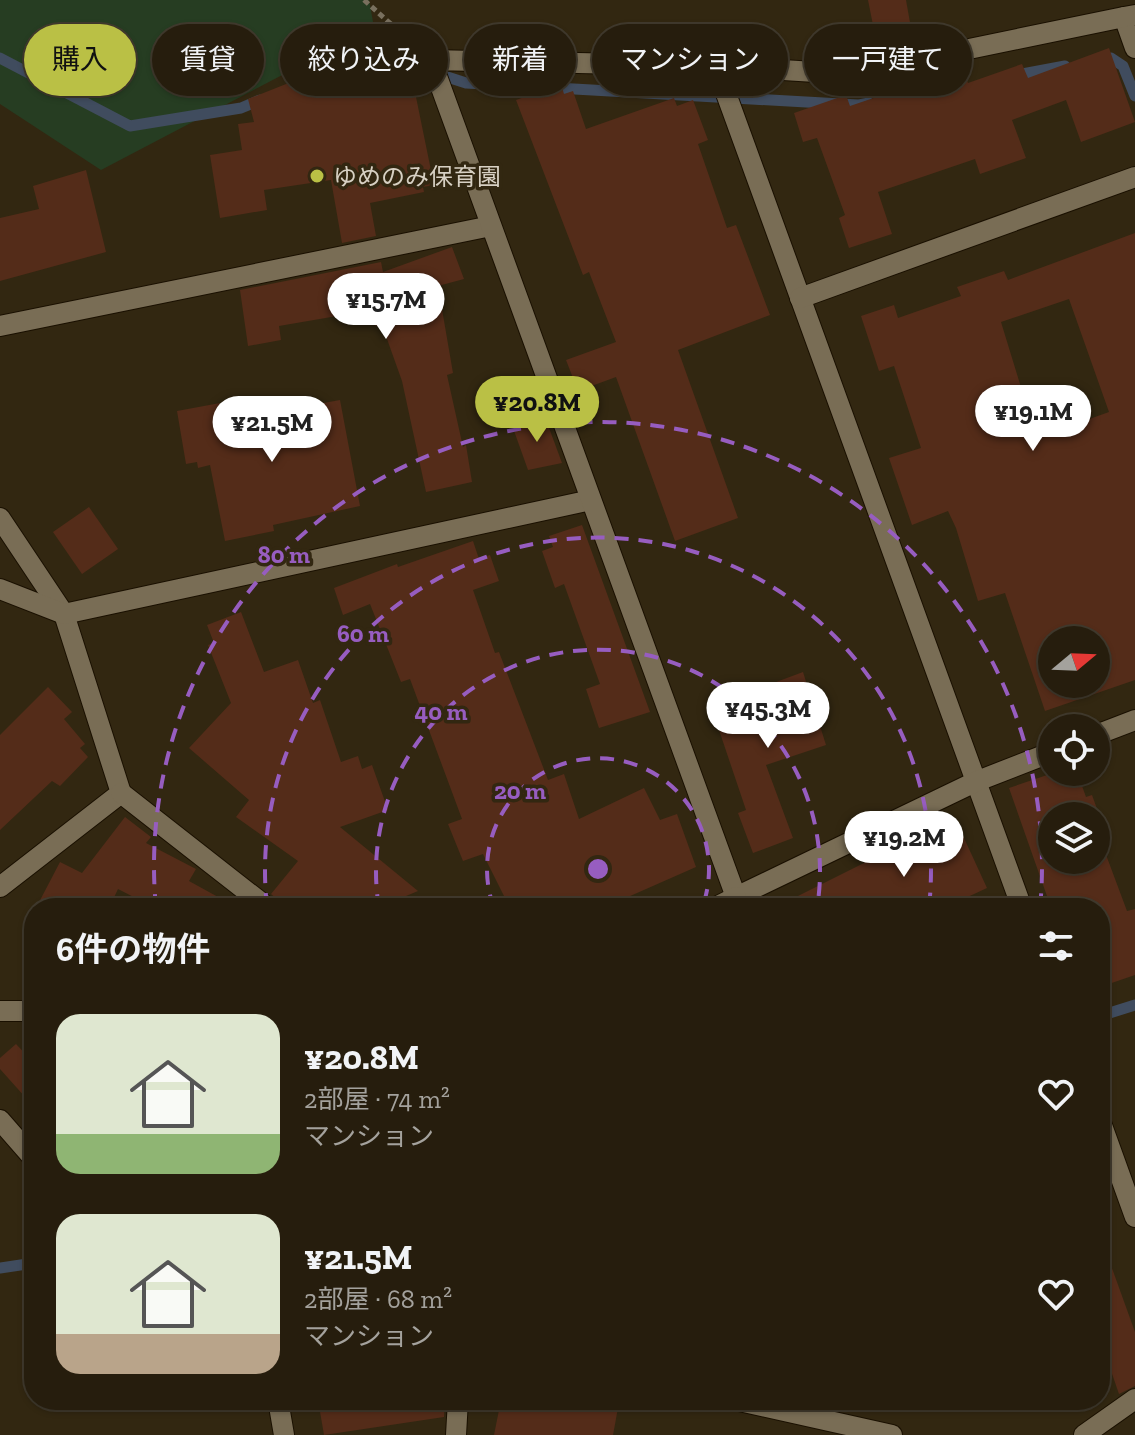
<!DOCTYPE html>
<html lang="ja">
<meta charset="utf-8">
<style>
body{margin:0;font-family:"Zilla Slab","Noto Sans JP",serif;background:#322a1b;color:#f1f3f6;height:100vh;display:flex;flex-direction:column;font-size:30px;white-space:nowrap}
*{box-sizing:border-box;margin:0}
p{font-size:26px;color:#a4a29d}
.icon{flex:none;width:44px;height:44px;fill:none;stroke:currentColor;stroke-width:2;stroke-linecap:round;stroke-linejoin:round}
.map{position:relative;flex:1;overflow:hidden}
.side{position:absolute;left:24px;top:898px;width:1086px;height:512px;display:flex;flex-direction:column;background:#261d0d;border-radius:32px;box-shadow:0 2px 6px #0004,0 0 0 2px #423b2e}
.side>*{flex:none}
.hud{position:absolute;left:24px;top:24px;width:1088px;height:72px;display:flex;gap:16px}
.needle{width:52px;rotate:71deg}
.buttons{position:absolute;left:1038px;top:626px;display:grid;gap:16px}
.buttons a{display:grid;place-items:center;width:72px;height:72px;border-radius:50%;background:#261d0d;box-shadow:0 2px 6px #0004,0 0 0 2px #423b2e;font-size:40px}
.price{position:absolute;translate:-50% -68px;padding:0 18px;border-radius:28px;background:#fff;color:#222;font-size:26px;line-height:52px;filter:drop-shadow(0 2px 4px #0008)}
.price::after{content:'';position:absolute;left:50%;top:48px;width:24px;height:18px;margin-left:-12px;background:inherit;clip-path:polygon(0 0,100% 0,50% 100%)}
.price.active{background:#bac045;color:#111}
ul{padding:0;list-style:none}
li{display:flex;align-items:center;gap:24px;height:200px;padding:0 32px}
li span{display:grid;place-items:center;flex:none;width:224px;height:160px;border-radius:24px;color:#555}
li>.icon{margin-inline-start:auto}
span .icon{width:96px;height:96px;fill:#fffc;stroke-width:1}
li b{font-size:34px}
h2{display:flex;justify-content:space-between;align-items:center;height:96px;padding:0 32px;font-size:34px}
.pill{padding:0 28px;border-radius:36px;background:#261d0d;box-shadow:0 2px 6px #0004,0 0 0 2px #423b2e;font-size:28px;line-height:72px}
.pill.active{background:#bac045;color:#111}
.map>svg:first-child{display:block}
</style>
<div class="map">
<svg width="1135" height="1435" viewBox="0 0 1135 1435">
<rect width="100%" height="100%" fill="#322711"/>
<path fill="#263d22" d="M0,0h369l5,27 -273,143 -101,-66z"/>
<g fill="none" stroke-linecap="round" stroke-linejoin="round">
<g stroke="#404c5e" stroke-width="11">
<path d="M0,58l130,68 111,-18 19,-8"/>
<path d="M1102,60l9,-2 12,8 12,30"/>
<path d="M397,64l13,1 56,18 393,22 10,-2"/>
<path d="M332,71l27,-11 21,2"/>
<path d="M1011,76l54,-10"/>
<path d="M1100,1016l35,-11"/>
<path d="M0,1268l34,-5"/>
</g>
</g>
<g fill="#542c19" fill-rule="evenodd">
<path d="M868,0h38l5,28 -36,7z"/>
<path d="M1109,48l26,74 -54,20 -15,-42 -54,20 14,38 -46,16 -5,-15 -97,33 14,42 -43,14 -10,-30 6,-3 -28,-77 -14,4 -9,-29 52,-18 4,11 62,-21 3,9 51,-17 2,6 54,-19 6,14z"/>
<path d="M407,53l27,132 -11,2 1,5 -54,11 6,33 -34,7 -11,-63 -67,10 3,20 -47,8 -10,-63 32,-5 -4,-26 16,-2 -6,-23 91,-36 2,4z"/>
<path d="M561,84l3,10 9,-3 13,38 88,-31 3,8 16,-6 15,40 -10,4 29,84 9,-3 34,90 -92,35 60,168 -63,23 -59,-164 -38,14 -12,-31 50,-18 -27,-70 -6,3 -67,-175z"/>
<path d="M86,170l20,82 -106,29v-63l39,-9 -6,-23z"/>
<path d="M1135,233v447l-90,31 -40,-118 -27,8 -22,-73 -8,-17 -36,14 -23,-67 32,-10 -27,-82 -15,5 -18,-55 33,-11 4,13 63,-22 -4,-9 47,-16 4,9zM1069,299l40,113 -70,25 -13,-41 -2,1 -23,-75zM1052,640h44v44h-44z"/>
<path d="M452,247l12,32 -26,7 15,87 -6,2 16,72 3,-2 6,37 -46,10 -24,-111 -20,-56 -7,1 -3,-16 -93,16 2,14 -33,6 -8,-56 141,-28 2,10z"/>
<path d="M340,400l20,106 -87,19 1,6 -49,10 -15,-76 -12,3 -1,-6 -11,2 -9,-53 43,-8 3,18z"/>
<path d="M545,417l17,46 -34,7 -15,-42z"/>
<path d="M89,507l29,42 -36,25 -29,-42z"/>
<path d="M582,525l68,187 -51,16 -13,-39 14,-5 -36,-100 -9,4 -13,-37 11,-4 -4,-11z"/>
<path d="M473,541l6,18 11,-4 9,26 -26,9 22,63 4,-1 49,128 16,-6 15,45 65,-31 16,32 17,-6 19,53 -93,41h-93l-27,-54 -20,7 -15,-37 14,-5 -52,-140 -9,3 -31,-78 -27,11 -9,-27 63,-24 1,3z"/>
<path d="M241,612l23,60 34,-12 15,43 7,-3 21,62 17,-6 4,13 10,-4 16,45 -48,17 78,64 -19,8 6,9h-124l-1,-6 -9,-8 27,-33 -62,-44 13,-17 -60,-52 42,-45 -23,-58 6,-2 -7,-18z"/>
<path d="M803,672l23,73 -60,20 27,73 -40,15 -15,-40 8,-3 -27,-80 9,-3 -9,-24z"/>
<path d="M48,687l24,25 -8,7 21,25 -5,4 8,9 -28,29 -8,-5 -52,49v-95z"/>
<path d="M1056,772h21l9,25 6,-2 14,39 -7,2 28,75 8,-2v66l-35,12v-79h-38l-4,-12 -10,3 -39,-111zM1052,816h44v44h-44z"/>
<path d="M125,817l26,20 -5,6 50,26 -7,12 49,27h-83l-37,-19 -9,19h-73l24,-46 22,11z"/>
<path d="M958,825l29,63 -43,20h-170l104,-52 1,4z"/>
<path d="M16,1044l18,19v44l-34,-38v-11z"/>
<path d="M1100,1246h4l31,86v54l-16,8 -19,-55z"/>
<path d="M318,1400h127l-1,17 -120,18z"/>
<path d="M501,1400h71l46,8 -5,27h-119z"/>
</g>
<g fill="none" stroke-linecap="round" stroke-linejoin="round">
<g stroke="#1a1000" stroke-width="22">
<g id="street">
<path d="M1135,15l-11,2 11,31"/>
<path d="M716,66l306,842"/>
<path d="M800,298l335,-121"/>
<path d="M0,326l491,-100"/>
<path d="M0,518l64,96 57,179 -121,94"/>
<path d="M0,589l64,25 527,-114"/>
<path d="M1096,735l39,-15"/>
<path d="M1052,752l-77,30 -239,115 -305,-837 285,6 132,8 276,-57"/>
<path d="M121,793l147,115"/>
<path d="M714,908l22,-11"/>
<path d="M0,1011h34"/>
<path d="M0,1120l34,39"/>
<path d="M1100,1120l35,97"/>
<path d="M278,1400l6,35"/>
<path d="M735,1400l157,35"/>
<path d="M456,1435l2,-35"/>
<path d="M1084,1435l51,-36"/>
</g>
</g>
<path stroke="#79705e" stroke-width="5" stroke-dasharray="6 4" stroke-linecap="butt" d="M364,0l47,42"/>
<use href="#street" stroke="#796d55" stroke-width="20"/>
</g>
<g fill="none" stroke="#975dc0" stroke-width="4" stroke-dasharray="14 10">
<path d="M494 908A111 111 0 1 1 702 908"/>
<path d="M379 908A222 222 0 1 1 817 908"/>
<path d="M267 907A333 333 0 1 1 929 907"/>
<path d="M156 908A444 444 0 1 1 1040 908"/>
</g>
<circle fill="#bac045" stroke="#322711" stroke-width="3" cx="317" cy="176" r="8"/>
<g text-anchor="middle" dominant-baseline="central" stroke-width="7" stroke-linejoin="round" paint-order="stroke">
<g font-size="24" fill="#d7d0c3" stroke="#322711" text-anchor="start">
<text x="333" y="176">ゆめのみ保育園</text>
</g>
</g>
<circle cx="598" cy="869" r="12" fill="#975dc0" stroke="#322711" stroke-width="4"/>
<g font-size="24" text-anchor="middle" font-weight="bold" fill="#975dc0" stroke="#322711" stroke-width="7" stroke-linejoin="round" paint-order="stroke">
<text x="284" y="563">80 m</text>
<text x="363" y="642">60 m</text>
<text x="441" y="720">40 m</text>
<text x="520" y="799">20 m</text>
</g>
</svg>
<div class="buttons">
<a><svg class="needle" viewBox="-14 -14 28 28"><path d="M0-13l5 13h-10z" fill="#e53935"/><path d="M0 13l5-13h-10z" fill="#a4a29d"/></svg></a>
<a><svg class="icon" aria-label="locate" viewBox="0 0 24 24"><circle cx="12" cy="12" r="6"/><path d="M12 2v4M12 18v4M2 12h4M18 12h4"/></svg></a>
<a><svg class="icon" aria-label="layers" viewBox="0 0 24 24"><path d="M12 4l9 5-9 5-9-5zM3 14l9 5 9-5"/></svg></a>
</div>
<b class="price" style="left:386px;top:341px">¥15.7M</b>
<b class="price active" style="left:537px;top:444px">¥20.8M</b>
<b class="price" style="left:1033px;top:453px">¥19.1M</b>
<b class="price" style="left:272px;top:464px">¥21.5M</b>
<b class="price" style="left:768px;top:750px">¥45.3M</b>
<b class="price" style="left:904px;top:879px">¥19.2M</b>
<div class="hud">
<a class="pill active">購入</a>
<a class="pill">賃貸</a>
<a class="pill">絞り込み</a>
<a class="pill">新着</a>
<a class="pill">マンション</a>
<a class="pill">一戸建て</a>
</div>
<section class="side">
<h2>6件の物件<svg class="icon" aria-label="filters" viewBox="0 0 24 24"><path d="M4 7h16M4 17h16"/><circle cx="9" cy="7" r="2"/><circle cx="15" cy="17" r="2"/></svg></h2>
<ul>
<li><span style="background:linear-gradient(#dfe7d0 75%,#8fb573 0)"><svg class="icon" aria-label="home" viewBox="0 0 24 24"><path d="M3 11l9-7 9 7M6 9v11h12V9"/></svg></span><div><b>¥20.8M</b><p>2部屋 · 74 m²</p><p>マンション</p></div><svg class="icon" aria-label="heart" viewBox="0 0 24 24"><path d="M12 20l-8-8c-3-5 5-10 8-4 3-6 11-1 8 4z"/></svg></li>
<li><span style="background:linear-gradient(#dfe7d0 75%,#b9a48a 0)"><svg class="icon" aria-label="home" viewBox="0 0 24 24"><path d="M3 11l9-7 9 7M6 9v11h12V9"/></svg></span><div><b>¥21.5M</b><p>2部屋 · 68 m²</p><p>マンション</p></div><svg class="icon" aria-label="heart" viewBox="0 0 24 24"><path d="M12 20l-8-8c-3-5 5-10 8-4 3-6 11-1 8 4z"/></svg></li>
</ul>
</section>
</div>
